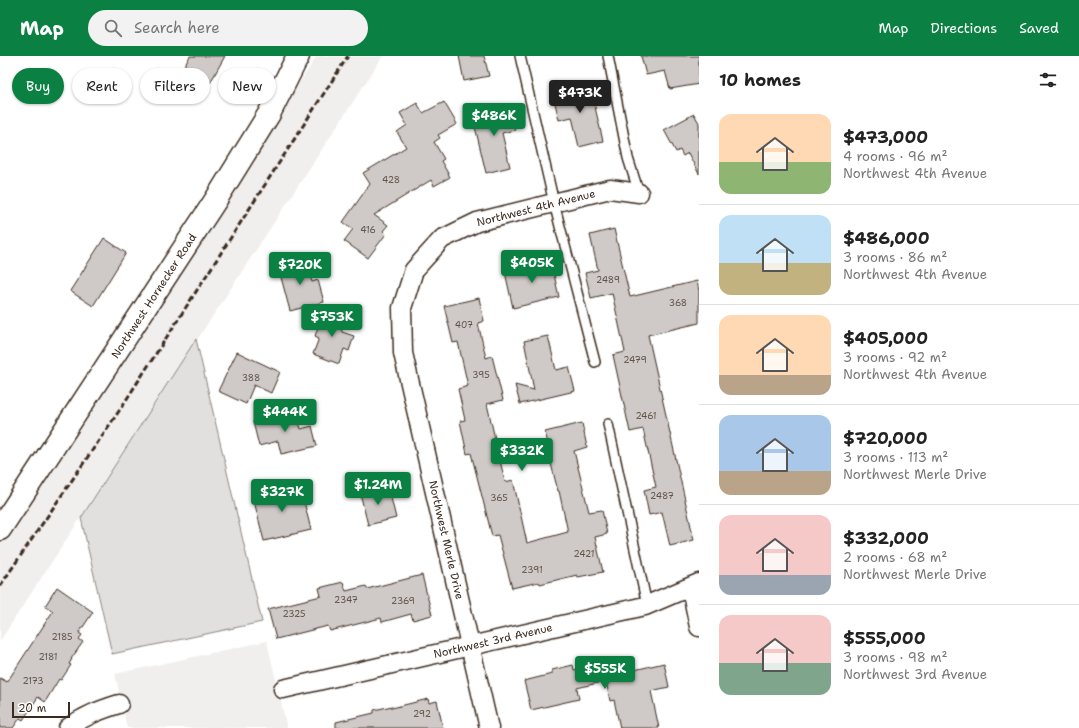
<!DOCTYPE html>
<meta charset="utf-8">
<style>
body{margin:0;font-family:"Shantell Sans",sans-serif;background:#f2f2f2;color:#222;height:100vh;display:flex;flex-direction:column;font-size:15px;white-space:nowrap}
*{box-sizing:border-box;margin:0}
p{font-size:13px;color:#767676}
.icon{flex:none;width:22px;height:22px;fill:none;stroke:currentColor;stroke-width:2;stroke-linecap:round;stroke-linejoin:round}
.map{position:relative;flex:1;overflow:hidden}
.drawer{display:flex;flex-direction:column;background:#fff;width:380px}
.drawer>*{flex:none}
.guide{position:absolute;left:12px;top:12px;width:380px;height:36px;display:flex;gap:8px}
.scale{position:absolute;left:12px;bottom:10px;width:58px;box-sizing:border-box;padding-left:4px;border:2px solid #3b2a1e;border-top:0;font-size:11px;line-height:14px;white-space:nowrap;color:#3b2a1e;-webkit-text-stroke:3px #fff;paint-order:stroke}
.price{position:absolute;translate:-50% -34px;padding:0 9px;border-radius:4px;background:#0b8043;color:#fff;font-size:13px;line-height:26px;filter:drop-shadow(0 1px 2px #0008)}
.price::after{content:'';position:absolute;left:50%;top:24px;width:12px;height:9px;margin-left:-6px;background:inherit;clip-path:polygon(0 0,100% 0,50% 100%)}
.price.active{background:#222;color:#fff}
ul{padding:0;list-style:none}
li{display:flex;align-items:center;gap:12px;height:100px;padding:0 20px}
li+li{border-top:1px solid #e0e0e0}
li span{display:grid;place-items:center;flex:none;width:112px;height:80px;border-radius:12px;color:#555}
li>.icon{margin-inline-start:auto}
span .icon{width:48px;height:48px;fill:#fffc;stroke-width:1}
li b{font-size:17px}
h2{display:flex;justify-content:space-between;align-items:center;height:48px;padding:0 20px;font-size:17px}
.pill{padding:0 14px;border-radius:18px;background:#fff;box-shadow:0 1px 3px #0004;font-size:14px;line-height:36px}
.pill.active{background:#0b8043;color:#fff}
header{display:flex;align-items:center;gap:24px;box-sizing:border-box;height:56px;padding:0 20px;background:#0b8043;color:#fff}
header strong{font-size:19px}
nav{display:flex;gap:22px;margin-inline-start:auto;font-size:14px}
.search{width:280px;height:36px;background:#f2f2f2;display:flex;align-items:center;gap:10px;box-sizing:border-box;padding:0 14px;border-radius:22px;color:#767676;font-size:15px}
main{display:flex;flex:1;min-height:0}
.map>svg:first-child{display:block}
</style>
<header>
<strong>Map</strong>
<div class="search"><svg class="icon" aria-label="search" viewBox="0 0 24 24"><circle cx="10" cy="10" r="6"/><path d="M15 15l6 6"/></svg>Search here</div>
<nav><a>Map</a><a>Directions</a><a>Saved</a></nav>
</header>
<main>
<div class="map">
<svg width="699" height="672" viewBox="0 0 699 672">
<rect width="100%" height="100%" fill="#fff"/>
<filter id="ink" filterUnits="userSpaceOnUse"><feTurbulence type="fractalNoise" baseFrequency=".025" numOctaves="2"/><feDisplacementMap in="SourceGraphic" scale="8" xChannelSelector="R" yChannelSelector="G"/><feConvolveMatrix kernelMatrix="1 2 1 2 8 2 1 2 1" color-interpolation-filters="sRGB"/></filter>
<g filter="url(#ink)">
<g fill="#f1efee">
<path d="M317,0h66l-383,585v-102z"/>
<path d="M267,585l20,87h-160l-12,-54z"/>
</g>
<path fill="#e2e0de" stroke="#8e857e" d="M196,283l66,283 -150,32 -31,-136z"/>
<g fill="#cfcac7" stroke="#3b2a1e">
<path d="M190,0h35l-15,27 -1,-1 -12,20 -25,-14z"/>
<path d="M459,0h25l5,20 -25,5z"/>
<path d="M641,0h58v28l-29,5 -5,-18 -19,4z"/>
<path d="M590,30l13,55 -24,6 -7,-30 -13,3 -6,-25z"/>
<path d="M444,46l13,22 -19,11 2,3 -6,4 10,17 -3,2 9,16 -16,9 -3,-6 -57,35 14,10 -5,6 3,3 -18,24 -24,-17 9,-12 -10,-7 27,-38 -7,-11 43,-26 -9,-15 10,-7 -7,-12 17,-10 6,10z"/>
<path d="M509,49l6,25 -13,3 8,34 -24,6 -14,-59z"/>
<path d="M694,58l5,9v51l-11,-21 -5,3 -3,-6 -4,2 -12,-22z"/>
<path d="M614,173l16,68 67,-16 2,10v32l-51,12 46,205 -24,6 -8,-34 -13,3 -5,-25 12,-3 -13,-58 -13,3 -17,-77 12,-3 -13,-59 -21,5 -6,-25 13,-3 -8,-35z"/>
<path d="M104,182l22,15 -33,53 -23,-15z"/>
<path d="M306,203l6,23 6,-2 6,22 -34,9 -12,-45z"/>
<path d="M551,205l8,36 -46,11 -8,-36z"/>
<path d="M479,242l5,23 -6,2 8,35 6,-2 11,44 -16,4 18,78 8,-2 14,63 41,-11 -9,-41h-1l-9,-35 2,-1 -6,-23 37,-9 5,24 -13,4 15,61 13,-2 5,24 -12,3 8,35 -25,5 -1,-2 -37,9 -1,-2 -27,6 -14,-53 -6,1 -21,-83 -4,1 -7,-33 5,-1 -7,-31 10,-3 -10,-44 -5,1 -9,-37z"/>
<path d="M338,253l4,23 12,4 -5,15 -5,-2 -5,15 -26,-10 6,-16 -4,-2 8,-24z"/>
<path d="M548,280l8,34 13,-3 6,24 -55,13 -5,-19 19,5 -10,-49z"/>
<path d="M237,296l43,20 -9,21 -17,-8 -8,19 -28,-13z"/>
<path d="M296,355l5,18 11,-3 5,20 -36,8 -3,-13 -19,5 -6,-24z"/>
<path d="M300,429l11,45 -47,11 -11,-44z"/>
<path d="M388,430l8,32 -28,7 -8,-32z"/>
<path d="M422,519l10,40 -19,5 -2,-6 -29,8 -1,-4 -51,13 -2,-5 -52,13 -8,-30 53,-13 -2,-8 24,-6 3,9 20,-5 1,3z"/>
<path d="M57,531l36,25 -14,21 3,2 -3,4 4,3 -12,17h1l-3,5 2,1 -10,15 -2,-1 -14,23 -7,-5 -15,23 -3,-2 -7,10h-13v-50l7,4 46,-71 -8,-5z"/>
<path d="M627,602l3,13 34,-8 5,24 -18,4 8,37h-39l-6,-28 -4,1 -4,-20 -29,7 2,11 -48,11 -7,-29 28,-7v-4l21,-5 1,5z"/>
<path d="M428,643l1,4 8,-2 6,27h-107v-6l38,-9v-3l18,-4v2z"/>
</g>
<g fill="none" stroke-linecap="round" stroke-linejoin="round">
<g stroke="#3b2a1e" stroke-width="12">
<g id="lane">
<path d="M520,0l34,147 41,159"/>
<path d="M608,0l20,102 11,35"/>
<path d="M608,368l39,181"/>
</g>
</g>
<g stroke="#3b2a1e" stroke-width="21">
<g id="street">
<path d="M691,532l8,39"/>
<path d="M283,633l362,-83 54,-23"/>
<path d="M68,672c16,-12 32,-18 51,-24"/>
<path d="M489,672l-86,-375 -1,-45 12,-38 28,-31 35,-17 133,-33 29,4"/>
</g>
</g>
<g stroke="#3b2a1e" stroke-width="25">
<path id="secondary" d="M0,473l215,-328 54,-87 29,-58"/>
</g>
<use href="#lane" stroke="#fff" stroke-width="9"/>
<use href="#street" stroke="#fff" stroke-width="18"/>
<use href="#secondary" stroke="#fff" stroke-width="22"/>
<path stroke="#3b2a1e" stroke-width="3" stroke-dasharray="6 3" stroke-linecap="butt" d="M0,530l119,-175 229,-355"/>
</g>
</g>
<g text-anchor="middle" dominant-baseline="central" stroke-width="3.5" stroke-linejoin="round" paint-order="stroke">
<g font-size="9" fill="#605248">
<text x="391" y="124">428</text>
<text x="368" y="174">416</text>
<text x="608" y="224">2489</text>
<text x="678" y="247">368</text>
<text x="464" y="269">407</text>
<text x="635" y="304">2479</text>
<text x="481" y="319">395</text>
<text x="251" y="322">388</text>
<text x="646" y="360">2461</text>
<text x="662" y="440">2487</text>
<text x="499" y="442">365</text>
<text x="584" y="498">2421</text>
<text x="532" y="514">2391</text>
<text x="346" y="544">2347</text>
<text x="403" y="545">2369</text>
<text x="294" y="558">2325</text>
<text x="62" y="581">2185</text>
<text x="48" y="601">2181</text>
<text x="33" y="625">2173</text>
<text x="422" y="658">292</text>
</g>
<g font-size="11" fill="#3b2a1e" stroke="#fff">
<text transform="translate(536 152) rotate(-14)">Northwest 4th Avenue</text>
<text transform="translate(154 240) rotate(-57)">Northwest Hornecker Road</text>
<text transform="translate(446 484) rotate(77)">Northwest Merle Drive</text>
<text transform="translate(493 585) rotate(-13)">Northwest 3rd Avenue</text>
</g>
</g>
</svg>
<div class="scale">20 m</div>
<b class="price active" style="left:580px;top:58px">$473K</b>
<b class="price" style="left:494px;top:81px">$486K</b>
<b class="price" style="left:532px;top:228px">$405K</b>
<b class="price" style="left:300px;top:230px">$720K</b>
<b class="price" style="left:332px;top:282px">$753K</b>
<b class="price" style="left:285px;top:377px">$444K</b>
<b class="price" style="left:522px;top:416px">$332K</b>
<b class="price" style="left:378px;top:450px">$1.24M</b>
<b class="price" style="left:282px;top:457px">$327K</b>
<b class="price" style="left:605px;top:634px">$555K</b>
<div class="guide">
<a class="pill active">Buy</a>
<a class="pill">Rent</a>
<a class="pill">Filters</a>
<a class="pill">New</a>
</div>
</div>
<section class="drawer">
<h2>10 homes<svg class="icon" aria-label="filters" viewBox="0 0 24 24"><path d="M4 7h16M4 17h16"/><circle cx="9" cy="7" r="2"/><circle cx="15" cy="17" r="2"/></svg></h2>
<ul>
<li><span style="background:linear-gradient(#ffd9b3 60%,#8fb573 0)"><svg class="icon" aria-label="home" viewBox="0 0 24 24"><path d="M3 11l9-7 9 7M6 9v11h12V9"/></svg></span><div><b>$473,000</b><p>4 rooms · 96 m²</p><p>Northwest 4th Avenue</p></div></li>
<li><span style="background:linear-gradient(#bfe0f5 60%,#c2b280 0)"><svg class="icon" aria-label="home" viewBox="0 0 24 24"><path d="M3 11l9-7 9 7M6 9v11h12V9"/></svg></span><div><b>$486,000</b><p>3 rooms · 86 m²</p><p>Northwest 4th Avenue</p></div></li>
<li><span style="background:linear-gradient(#ffd9b3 75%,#b9a48a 0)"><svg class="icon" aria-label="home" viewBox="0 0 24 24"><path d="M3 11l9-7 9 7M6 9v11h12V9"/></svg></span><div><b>$405,000</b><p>3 rooms · 92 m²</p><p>Northwest 4th Avenue</p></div></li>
<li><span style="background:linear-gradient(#a9c7e8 70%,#b9a48a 0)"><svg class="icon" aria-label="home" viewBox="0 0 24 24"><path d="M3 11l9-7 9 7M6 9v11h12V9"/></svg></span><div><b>$720,000</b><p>3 rooms · 113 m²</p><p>Northwest Merle Drive</p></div></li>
<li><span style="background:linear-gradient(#f6c9c9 75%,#9aa5b1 0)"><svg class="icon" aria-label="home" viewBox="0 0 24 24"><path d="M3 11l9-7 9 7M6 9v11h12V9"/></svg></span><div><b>$332,000</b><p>2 rooms · 68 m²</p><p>Northwest Merle Drive</p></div></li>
<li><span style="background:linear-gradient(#f6c9c9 60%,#7fa58c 0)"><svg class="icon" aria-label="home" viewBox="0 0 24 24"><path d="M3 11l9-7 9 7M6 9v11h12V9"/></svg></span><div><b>$555,000</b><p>3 rooms · 98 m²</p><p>Northwest 3rd Avenue</p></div></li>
</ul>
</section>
</main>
